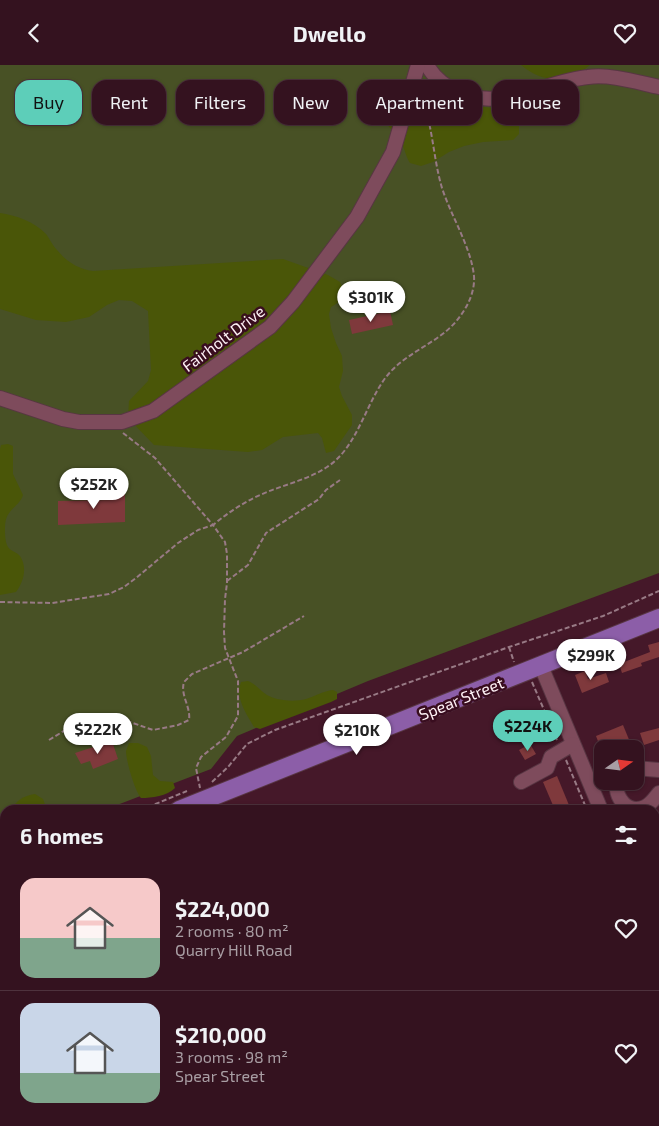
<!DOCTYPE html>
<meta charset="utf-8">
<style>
body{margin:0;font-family:"Exo 2",sans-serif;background:#3c1b28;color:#f1f3f6;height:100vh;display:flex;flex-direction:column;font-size:19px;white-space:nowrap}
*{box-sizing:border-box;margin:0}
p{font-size:16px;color:#a99ea4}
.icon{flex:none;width:28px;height:28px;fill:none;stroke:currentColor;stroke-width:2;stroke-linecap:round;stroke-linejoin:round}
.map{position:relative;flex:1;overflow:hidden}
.panel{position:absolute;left:0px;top:740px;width:660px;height:321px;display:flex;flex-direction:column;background:#34121f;border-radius:15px 15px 0 0;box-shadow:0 1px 4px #0004,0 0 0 1px #4e323d}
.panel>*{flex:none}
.banner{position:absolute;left:15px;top:15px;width:630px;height:45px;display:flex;gap:10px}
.needle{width:32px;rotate:76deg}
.controls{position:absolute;left:594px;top:675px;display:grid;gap:10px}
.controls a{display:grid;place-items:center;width:50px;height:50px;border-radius:10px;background:#34121f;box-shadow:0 1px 4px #0004,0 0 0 1px #4e323d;font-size:25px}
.price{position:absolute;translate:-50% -42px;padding:0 11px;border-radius:18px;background:#fff;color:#222;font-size:16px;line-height:32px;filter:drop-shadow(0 1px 2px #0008)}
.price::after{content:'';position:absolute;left:50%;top:30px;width:15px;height:11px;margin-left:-8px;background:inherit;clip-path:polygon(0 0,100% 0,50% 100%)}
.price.on{background:#5dceb9;color:#111}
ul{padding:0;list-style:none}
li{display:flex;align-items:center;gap:15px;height:125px;padding:0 20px}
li+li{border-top:1px solid #4e323d}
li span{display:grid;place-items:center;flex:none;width:140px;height:100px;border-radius:15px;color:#555}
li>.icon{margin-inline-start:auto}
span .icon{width:60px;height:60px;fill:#fffc;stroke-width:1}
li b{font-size:21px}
h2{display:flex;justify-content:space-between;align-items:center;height:60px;padding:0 20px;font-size:21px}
.chip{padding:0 18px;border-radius:15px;background:#34121f;box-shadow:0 1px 4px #0004,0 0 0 1px #4e323d;font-size:18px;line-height:45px}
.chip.on{background:#5dceb9;color:#111}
header{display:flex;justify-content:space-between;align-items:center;height:65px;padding:0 20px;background:#34121f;font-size:22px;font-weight:700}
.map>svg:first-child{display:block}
</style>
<header><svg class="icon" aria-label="back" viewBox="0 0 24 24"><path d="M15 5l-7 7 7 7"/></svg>Dwello<svg class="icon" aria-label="heart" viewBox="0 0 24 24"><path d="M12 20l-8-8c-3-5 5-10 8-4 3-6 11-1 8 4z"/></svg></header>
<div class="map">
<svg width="659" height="1061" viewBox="0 0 659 1061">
<rect width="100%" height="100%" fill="#451829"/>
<path fill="#485125" d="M0,0h659v508l-291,108 -131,55 -26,33 -107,41h-99v37l-5,2z"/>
<g fill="#4a5608">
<path d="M521,0h69c-22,18 -47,19 -69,0z"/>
<path d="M419,19l12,2 11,8 23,11 47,5 7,9v15l-6,6 -30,2 -19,4 -15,6 -16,10 -12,4 -11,-3c-4,-6 -5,-13 -8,-19 -10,-18 -28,-25 -19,-48l15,-8z"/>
<path d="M0,148c15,2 35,9 46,21 4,5 6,11 11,16 10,12 21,19 36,21l190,-12 45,16 12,7 6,12 -7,8 -8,5 -2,7 2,14 5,15 6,13 1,15 -4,16 3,9 10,19v10l-18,26 -8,2 -4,-15 -4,-5 -35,4 -21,13 -14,2 -94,-7 -26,-27 1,-17 19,-20 3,-11 -3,-59 -16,-10 -13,-1 -12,5 -18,12 -23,5 -30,-2 -36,-11z"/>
<path d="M8,379l5,2v28l10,21c-4,13 -18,13 -18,33 0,6 0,14 3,19 2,4 9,5 12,9 8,12 3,27 -4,36l-16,3v-146l1,-4z"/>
<path d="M248,616c8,3 12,10 19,14 10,6 28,7 39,4 10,-3 17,-8 27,-9l4,2v7l-6,3 -71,27 -6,-2c-8,-14 -19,-29 -13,-45z"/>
<path d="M129,678h9l9,4 4,9 2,19 7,6 13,1 2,6c-8,8 -23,10 -34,10 -6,-7 -15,-37 -15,-47 1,-3 2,-5 3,-8z"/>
<path d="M35,729l8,5 4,11h-36c6,-10 12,-14 24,-16z"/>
<path d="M655,958l4,1v102h-6l-2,-5h4z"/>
</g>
<g fill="#7f393c">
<path d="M390,246l3,14 -41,9 -3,-14z"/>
<path d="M112,421l13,1v35l-67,3v-24l53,-1z"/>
<path d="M659,577v15l-18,6 1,3 -20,7 -3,-9 31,-12 -2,-7z"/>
<path d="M585,606l3,8 18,-6 3,9 -27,11 -7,-18z"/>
<path d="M528,649l10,19 -13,8 -11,-19z"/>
<path d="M623,660l7,17 -16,7h-13l-5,-13z"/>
<path d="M659,663v12l-15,5 -4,-12z"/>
<path d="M112,676l6,18 -25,10 -3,-8 -9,3 -6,-11z"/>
<path d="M530,679l6,10 -11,6 -6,-10z"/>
<path d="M557,711l14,34h-16l-12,-28z"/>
</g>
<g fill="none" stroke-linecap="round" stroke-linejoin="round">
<g stroke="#583643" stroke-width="16">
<g id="minor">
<path d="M427,0c7,13 17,21 31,27 43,20 87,-11 130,-15 23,-3 48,5 71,10"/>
<path d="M0,333l63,21 16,3h43l31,-11 117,-84 23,-25 64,-85 36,-65 25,-87"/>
<path d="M541,601l60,144"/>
<path d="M635,703l24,2"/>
<path d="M617,716c-3,16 10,34 28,26 6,-3 10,-9 14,-14"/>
<path d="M521,717l26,-14 4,-11 22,-13"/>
<path d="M655,808h4"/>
<path d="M655,854h4"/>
<path d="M0,897l5,-1"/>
<path d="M0,972l5,-1"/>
</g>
</g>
<g stroke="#583643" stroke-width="20">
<g id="major">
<path d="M179,745l480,-192"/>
<path d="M0,816l5,-2"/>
</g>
</g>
<g stroke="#987a85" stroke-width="2" stroke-dasharray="5 2.5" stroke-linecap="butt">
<path d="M123,368l32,25 58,67c17,-14 34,-25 54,-33 20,-8 42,-13 60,-25 30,-19 38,-62 59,-90 21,-27 56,-34 75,-62 8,-11 14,-25 13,-39 -3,-29 -23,-60 -32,-88 -9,-30 -9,-63 -21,-92"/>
<path d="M227,516l21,-16 18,-32 53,-34 7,-9 14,-10"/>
<path d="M0,537l52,1 57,-9 15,-7 12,-9 42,-35 20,-13 15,-5 12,17 2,12v29l-2,16 -1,33 1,16 13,33v35l-12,21 -25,20 -5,11 4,20"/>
<path d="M509,582l5,15"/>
<path d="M532,617l25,58"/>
<path d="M49,675l28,-17 15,-2 32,-1 29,10 25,-5 11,-5c2,-13 -9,-25 -5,-38l8,-8 51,-22 61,-36"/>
<path d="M566,695l21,50"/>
<path d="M212,717l16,-15 19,-23 28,-14 234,-83 94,-31 56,-25"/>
<path d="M141,745l46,-19"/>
<path d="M0,801l5,-2"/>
</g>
<use href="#minor" stroke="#7e4b5c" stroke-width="14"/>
<use href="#major" stroke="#8c5ea8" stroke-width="18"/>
</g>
<g text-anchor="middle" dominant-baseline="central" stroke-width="5" stroke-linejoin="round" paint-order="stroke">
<g font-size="16" fill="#fef1f5" stroke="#390d1f">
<text transform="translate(223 273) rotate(-37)">Fairholt Drive</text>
<text transform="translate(461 633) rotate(-22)">Spear Street</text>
</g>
</g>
</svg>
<div class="controls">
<a><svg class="needle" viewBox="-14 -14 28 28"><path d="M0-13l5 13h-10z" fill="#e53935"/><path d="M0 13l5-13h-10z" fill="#a99ea4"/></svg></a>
</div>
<b class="price" style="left:371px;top:258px">$301K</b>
<b class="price" style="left:94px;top:445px">$252K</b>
<b class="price" style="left:591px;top:616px">$299K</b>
<b class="price on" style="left:528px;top:687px">$224K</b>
<b class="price" style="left:98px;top:690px">$222K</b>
<b class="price" style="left:357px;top:691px">$210K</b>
<div class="banner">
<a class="chip on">Buy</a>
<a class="chip">Rent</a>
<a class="chip">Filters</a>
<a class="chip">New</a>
<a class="chip">Apartment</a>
<a class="chip">House</a>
</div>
<section class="panel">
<h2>6 homes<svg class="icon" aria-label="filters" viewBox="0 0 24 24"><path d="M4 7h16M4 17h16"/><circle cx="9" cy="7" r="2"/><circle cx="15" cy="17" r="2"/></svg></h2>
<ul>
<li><span style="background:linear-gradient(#f6c9c9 60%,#7fa58c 0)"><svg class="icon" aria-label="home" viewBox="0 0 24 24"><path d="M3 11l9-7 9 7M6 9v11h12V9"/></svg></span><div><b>$224,000</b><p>2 rooms · 80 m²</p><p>Quarry Hill Road</p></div><svg class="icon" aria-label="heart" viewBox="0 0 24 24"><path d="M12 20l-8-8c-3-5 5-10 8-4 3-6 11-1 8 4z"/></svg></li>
<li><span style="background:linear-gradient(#c9d6e8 70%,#7fa58c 0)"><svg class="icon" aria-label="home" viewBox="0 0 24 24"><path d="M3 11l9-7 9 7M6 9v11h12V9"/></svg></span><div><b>$210,000</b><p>3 rooms · 98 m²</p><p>Spear Street</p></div><svg class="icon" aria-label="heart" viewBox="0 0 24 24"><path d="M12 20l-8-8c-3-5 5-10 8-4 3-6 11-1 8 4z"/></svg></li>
</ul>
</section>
</div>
